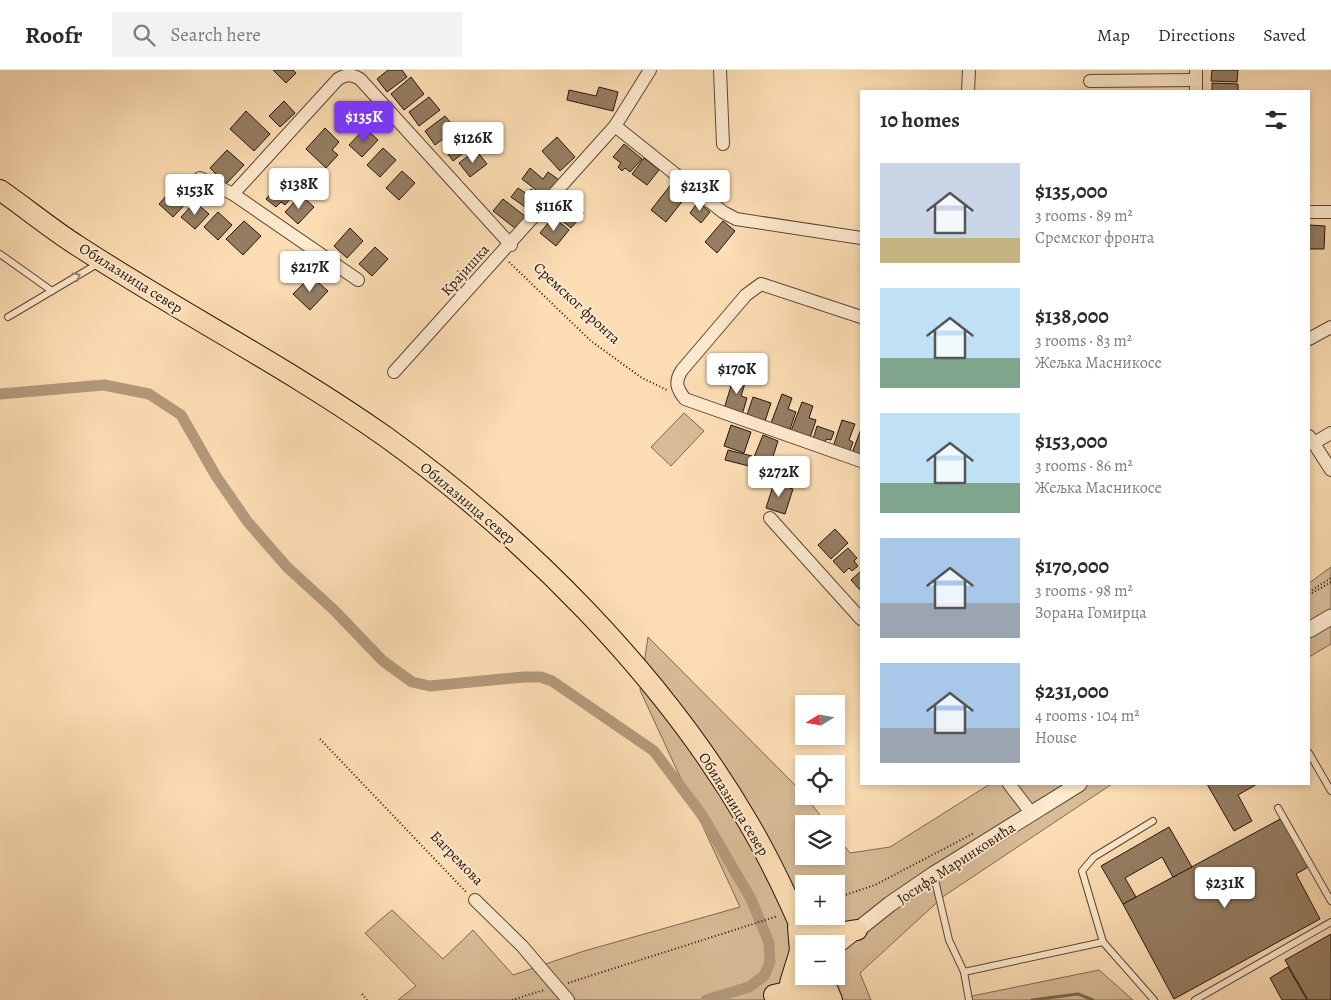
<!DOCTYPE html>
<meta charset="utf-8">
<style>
body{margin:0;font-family:Alegreya,serif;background:#f2f2f3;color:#2b2b33;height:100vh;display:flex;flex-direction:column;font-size:19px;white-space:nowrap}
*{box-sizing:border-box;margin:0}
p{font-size:16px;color:#7c7c81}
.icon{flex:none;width:28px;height:28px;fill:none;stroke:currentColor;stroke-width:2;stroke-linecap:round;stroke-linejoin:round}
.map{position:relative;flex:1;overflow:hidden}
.side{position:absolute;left:860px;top:20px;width:450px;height:695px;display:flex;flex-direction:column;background:#fff;border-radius:0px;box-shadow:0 2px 8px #0003}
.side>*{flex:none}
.needle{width:32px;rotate:259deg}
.tools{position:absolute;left:795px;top:625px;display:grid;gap:10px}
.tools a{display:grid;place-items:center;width:50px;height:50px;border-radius:0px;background:#fff;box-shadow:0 2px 8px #0003;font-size:25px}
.price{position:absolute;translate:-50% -42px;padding:0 11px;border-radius:5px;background:#fff;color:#222;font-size:16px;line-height:32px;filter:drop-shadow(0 1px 2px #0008)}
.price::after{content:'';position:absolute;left:50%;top:30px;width:15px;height:11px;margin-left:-8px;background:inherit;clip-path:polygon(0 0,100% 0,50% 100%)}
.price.selected{background:#7c3aed;color:#fff}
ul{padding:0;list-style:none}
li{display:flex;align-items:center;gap:15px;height:125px;padding:0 20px}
li span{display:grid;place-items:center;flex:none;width:140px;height:100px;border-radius:0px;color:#555}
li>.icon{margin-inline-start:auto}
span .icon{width:60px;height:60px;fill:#fffc;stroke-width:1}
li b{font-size:21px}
h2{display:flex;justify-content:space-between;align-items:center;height:60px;padding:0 20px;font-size:21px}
header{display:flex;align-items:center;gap:30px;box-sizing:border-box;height:70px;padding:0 25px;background:#fff;border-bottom:1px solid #e1e1e2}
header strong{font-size:24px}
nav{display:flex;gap:28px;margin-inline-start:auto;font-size:18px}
.search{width:350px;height:45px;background:#f2f2f3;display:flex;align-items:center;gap:12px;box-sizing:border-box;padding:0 18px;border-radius:0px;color:#7c7c81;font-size:19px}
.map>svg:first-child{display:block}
</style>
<header>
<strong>Roofr</strong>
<div class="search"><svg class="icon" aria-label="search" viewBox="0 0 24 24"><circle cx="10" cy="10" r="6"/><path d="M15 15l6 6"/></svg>Search here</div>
<nav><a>Map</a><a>Directions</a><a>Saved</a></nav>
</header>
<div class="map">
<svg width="1331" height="930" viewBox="0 0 1331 930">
<rect width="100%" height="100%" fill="#fddeb4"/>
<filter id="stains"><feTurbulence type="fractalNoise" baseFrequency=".004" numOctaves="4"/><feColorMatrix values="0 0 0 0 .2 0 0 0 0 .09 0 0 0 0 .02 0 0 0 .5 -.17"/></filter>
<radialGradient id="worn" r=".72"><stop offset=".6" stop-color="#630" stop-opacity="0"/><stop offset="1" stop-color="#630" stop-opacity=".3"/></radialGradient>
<g fill="#d8bc97" stroke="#7e6851" fill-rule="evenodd">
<path d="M684,343l20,18 -33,35 -20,-19z"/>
<path d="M1331,497v77l-22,13v-74z"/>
<path d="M648,567l154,155 25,32h-23v32h32v-20l14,17 40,-6 100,-63h122l-168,112 -84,77 11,27h-473l18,-14 -51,-53 27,-23 51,49 30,-29 40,45 71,-24 156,-44 -100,-217zM804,814h32v32h-32zM804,874h32v32h-32z"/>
<path d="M1099,900l34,30h-166l5,-4z"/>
</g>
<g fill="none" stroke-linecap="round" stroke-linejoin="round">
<path stroke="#7a654e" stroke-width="3" d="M1032,930l46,-6 15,6"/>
<path stroke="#b39a7b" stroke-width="11" d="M0,324l104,-9 45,9 32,21 35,61 31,45 40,46 47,43 49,51 29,21 18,4 94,-9h17l11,4 102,70 48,64 49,84 18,44 1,19 -6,14 -15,11 -43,13"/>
</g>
<g fill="#957e63" stroke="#24150b">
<path d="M273,0h20l3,3 -10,10z"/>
<path d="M388,0h14l5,7 -20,15 -10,-13z"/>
<path d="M1212,0h26l-1,12 -26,-1z"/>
<path d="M411,7l13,17 -20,16 -13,-16z"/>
<path d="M1212,13l26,1v7h-26z"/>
<path d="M599,17l19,5 -5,19 -46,-11 2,-10 27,6z"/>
<path d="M429,27l11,13 -21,16 -10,-14z"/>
<path d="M284,31l11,12 -15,14 -11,-11z"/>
<path d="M246,41l24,23 -16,17 -24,-22z"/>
<path d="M445,46l11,13 -21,16 -10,-14z"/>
<path d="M325,58l14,14 -7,8 6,5 -12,13 -20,-19z"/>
<path d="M365,58l13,12 -16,17 -13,-12z"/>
<path d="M460,64l10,14 -17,13 -10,-14z"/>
<path d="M557,67l18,20 -15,14 -18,-20z"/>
<path d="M624,74l18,15 -12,13 -5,-4 -3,3 -4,-4 3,-4 -8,-6z"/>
<path d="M383,78l13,12 -16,17 -13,-12z"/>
<path d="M227,80l17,15 -18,19 -16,-16z"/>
<path d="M476,80l11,14 -17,13 -11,-14z"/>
<path d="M644,88l15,12 -12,15 -15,-11z"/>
<path d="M530,98l13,11 5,-7 14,10 -14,17 -26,-20z"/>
<path d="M402,101l13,12 -16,17 -13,-12z"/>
<path d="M286,105l14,12 -15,18 -4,-3 -5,5 -10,-8z"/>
<path d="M673,112l15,12 -22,28 -15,-12z"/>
<path d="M176,115l15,13 -18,19 -14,-13z"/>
<path d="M518,118l9,6 4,-5 10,6 -6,8 5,3 -5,8 -24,-17z"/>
<path d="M301,125l13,12 -16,17 -13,-12z"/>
<path d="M503,129l27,21 -10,12 -27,-21z"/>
<path d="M568,130l16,13 -13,15 -16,-13z"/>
<path d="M195,132l14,12 -14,15 -14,-12z"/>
<path d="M698,132l12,10 -9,11 -11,-10z"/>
<path d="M218,142l14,13 -14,15 -14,-13z"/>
<path d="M553,147l16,13 -13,16 -16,-13z"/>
<path d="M244,151l17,15 -18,19 -17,-16z"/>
<path d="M723,151l12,10 -18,22 -12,-11z"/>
<path d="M1309,155l16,1 -1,23h-15z"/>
<path d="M350,158l13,13 -16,17 -13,-12z"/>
<path d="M375,177l13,12 -16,17 -13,-12z"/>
<path d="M311,206l17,15 -18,19 -17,-16z"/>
<path d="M735,303l12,4 -6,19 6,2 -5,17 -18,-6z"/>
<path d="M782,324l10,4 -4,11 8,3 -6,17 -19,-6z"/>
<path d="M753,327l18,6 -6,18 -18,-6z"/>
<path d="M802,332l11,4 -4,12 7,2 -6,18 -19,-7z"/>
<path d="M842,350l13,4 -6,16 4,2 -4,11 -16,-6z"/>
<path d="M731,355l20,7 -7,21 -20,-7z"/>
<path d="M817,356l17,6 -3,8 -5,-1 -1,4 -12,-4z"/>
<path d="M861,359v28l-9,-4z"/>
<path d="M763,365l15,6 -8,25 -6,-3 -3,8 -11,-4z"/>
<path d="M728,380l24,6 -3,10 -24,-6z"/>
<path d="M774,413l19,6 -8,25 -19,-6z"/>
<path d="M835,459l13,14 -17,16 -13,-14z"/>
<path d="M848,478l9,10 -3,3 4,5 -6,5 -3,-3 -5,5 -11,-12z"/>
<path d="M861,501v20l-10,-11z"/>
<path d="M1207,714h50l-19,11 14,26 -18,10z"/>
<path d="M1284,747l26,49 -14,8 24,45 -146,80 -51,-95z"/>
<path d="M1169,757l23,40 -19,10 -11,-20 -37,21 11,19 -13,7 -22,-38z"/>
<path d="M1331,864v66h-23l-23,-40z"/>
<path d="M1288,897l19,33h-25l-12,-22z"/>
</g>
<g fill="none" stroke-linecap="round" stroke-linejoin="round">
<g stroke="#5a4735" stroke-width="8">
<g id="service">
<path d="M0,184l52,37"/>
<path d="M8,247l91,-54"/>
<path d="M1309,683l22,38"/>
<path d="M1278,738l53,93"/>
<path d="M1153,751l-59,36 -12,14 21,71 51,58"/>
<path d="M934,806l15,64 15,32 139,-30"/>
<path d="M964,902l5,28"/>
<path d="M1195,930l136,-78"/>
</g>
</g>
<g stroke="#5a4735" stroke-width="14">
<g id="minor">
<path d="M720,0l3,74"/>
<path d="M1196,0v21"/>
<path d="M1090,11l106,-1"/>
<path d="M968,21l1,-21"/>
<path d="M615,56l108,86 13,7 125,19"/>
<path d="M200,108l33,16 125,86"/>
<path d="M233,124l105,-115c8,-5 14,-5 22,0l151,166"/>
<path d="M1309,142h22"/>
<path d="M861,247l-100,-33 -15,11 -64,75c-8,12 -5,19 3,29l176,62"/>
<path d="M1309,269l22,-12"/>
<path d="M394,302l221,-246 35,-56"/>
<path d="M1309,366l22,34"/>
<path d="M1314,373l17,-10"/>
<path d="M770,448l91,101"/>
<path d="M1009,714l23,30"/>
<path d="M475,830l47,46 46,54"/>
</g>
</g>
<g stroke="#5a4735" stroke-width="17">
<g id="tertiary">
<path d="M1309,560l22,-13"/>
<path d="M836,877l54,-43 44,-30 145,-90"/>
</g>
</g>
<g stroke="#24150b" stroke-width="22">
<g id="primary">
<path d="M0,120c26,18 51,39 78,56 101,66 209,121 308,191 139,100 275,236 362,385 23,39 42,80 60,122"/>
<path d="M796,846c23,16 33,19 61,14"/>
<path d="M822,906l10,24"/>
<path d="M790,913l10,-32 -2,-24"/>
<path d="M774,925c21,-5 37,-8 56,5"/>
</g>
</g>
<g stroke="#24150b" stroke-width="2" stroke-dasharray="1 2.5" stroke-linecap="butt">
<path d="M509,192l82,79 51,37 25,12"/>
<path d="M1309,522l22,-14"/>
<path d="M1309,525l22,-13"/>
<path d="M320,669l147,154"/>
<path d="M836,828l39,-13 99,-52"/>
<path d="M568,913l210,-67"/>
<path d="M362,924l5,6"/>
<path d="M512,930l32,-10"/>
</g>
<use href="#service" stroke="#feeace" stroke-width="6"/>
<use href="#minor" stroke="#feeace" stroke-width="12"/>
<use href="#tertiary" stroke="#feeace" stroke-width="15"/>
<use href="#primary" stroke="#fddeb4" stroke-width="20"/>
</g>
<defs><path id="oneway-chevron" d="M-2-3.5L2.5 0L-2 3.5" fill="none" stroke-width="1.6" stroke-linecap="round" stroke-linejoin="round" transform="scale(1.25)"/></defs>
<use stroke="#9c8a76" href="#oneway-chevron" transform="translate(77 206) rotate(-31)"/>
<g text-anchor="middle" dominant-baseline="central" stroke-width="4" stroke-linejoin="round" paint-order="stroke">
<g font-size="15" fill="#24150b" stroke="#feeace">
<text transform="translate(465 200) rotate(-48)">Крајишка</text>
<text transform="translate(131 208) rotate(32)">Обилазница север</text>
<text transform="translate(577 233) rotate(43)">Сремског фронта</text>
<text transform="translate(468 433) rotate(40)">Обилазница север</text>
<text transform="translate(734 734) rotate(58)">Обилазница север</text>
<text transform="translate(457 788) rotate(46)">Багремова</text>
<text transform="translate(956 793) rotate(-33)">Јосифа Маринковића</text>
</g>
</g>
<rect width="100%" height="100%" filter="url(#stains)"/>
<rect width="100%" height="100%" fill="url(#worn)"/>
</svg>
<div class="tools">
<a><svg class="needle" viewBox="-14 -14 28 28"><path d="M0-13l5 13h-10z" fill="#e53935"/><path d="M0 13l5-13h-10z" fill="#7c7c81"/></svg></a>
<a><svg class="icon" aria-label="locate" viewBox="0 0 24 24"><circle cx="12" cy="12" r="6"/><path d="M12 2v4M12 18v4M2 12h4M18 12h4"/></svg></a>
<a><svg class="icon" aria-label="layers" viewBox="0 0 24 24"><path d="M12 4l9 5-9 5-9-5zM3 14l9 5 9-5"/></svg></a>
<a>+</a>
<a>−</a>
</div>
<b class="price selected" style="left:364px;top:73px">$135K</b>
<b class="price" style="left:473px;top:94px">$126K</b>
<b class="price" style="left:299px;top:140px">$138K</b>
<b class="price" style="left:700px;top:142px">$213K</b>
<b class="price" style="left:195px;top:146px">$153K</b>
<b class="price" style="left:554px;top:162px">$116K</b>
<b class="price" style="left:310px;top:223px">$217K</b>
<b class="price" style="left:737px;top:325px">$170K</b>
<b class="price" style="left:779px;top:428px">$272K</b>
<b class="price" style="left:1225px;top:839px">$231K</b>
<section class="side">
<h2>10 homes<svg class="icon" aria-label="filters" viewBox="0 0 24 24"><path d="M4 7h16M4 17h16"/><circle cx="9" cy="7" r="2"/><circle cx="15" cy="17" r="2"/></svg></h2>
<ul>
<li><span style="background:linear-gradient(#c9d6e8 75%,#c2b280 0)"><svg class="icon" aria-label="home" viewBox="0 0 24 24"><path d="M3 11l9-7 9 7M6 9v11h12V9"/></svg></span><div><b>$135,000</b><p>3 rooms · 89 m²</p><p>Сремског фронта</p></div></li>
<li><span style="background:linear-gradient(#bfe0f5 70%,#7fa58c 0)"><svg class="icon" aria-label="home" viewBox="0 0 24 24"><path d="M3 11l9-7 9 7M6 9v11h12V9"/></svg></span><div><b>$138,000</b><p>3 rooms · 83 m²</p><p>Жељка Масникосе</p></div></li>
<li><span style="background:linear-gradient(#bfe0f5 70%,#7fa58c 0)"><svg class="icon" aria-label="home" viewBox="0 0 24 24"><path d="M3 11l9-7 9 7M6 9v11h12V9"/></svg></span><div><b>$153,000</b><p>3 rooms · 86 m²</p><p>Жељка Масникосе</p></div></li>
<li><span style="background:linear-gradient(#a9c7e8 65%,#9aa5b1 0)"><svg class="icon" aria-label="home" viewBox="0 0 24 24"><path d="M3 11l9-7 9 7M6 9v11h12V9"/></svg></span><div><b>$170,000</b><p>3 rooms · 98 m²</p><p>Зорана Гомирца</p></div></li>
<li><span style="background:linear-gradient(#a9c7e8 65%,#9aa5b1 0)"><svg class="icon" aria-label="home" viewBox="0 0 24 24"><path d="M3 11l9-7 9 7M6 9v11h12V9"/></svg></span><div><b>$231,000</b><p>4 rooms · 104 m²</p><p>House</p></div></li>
</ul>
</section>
</div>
